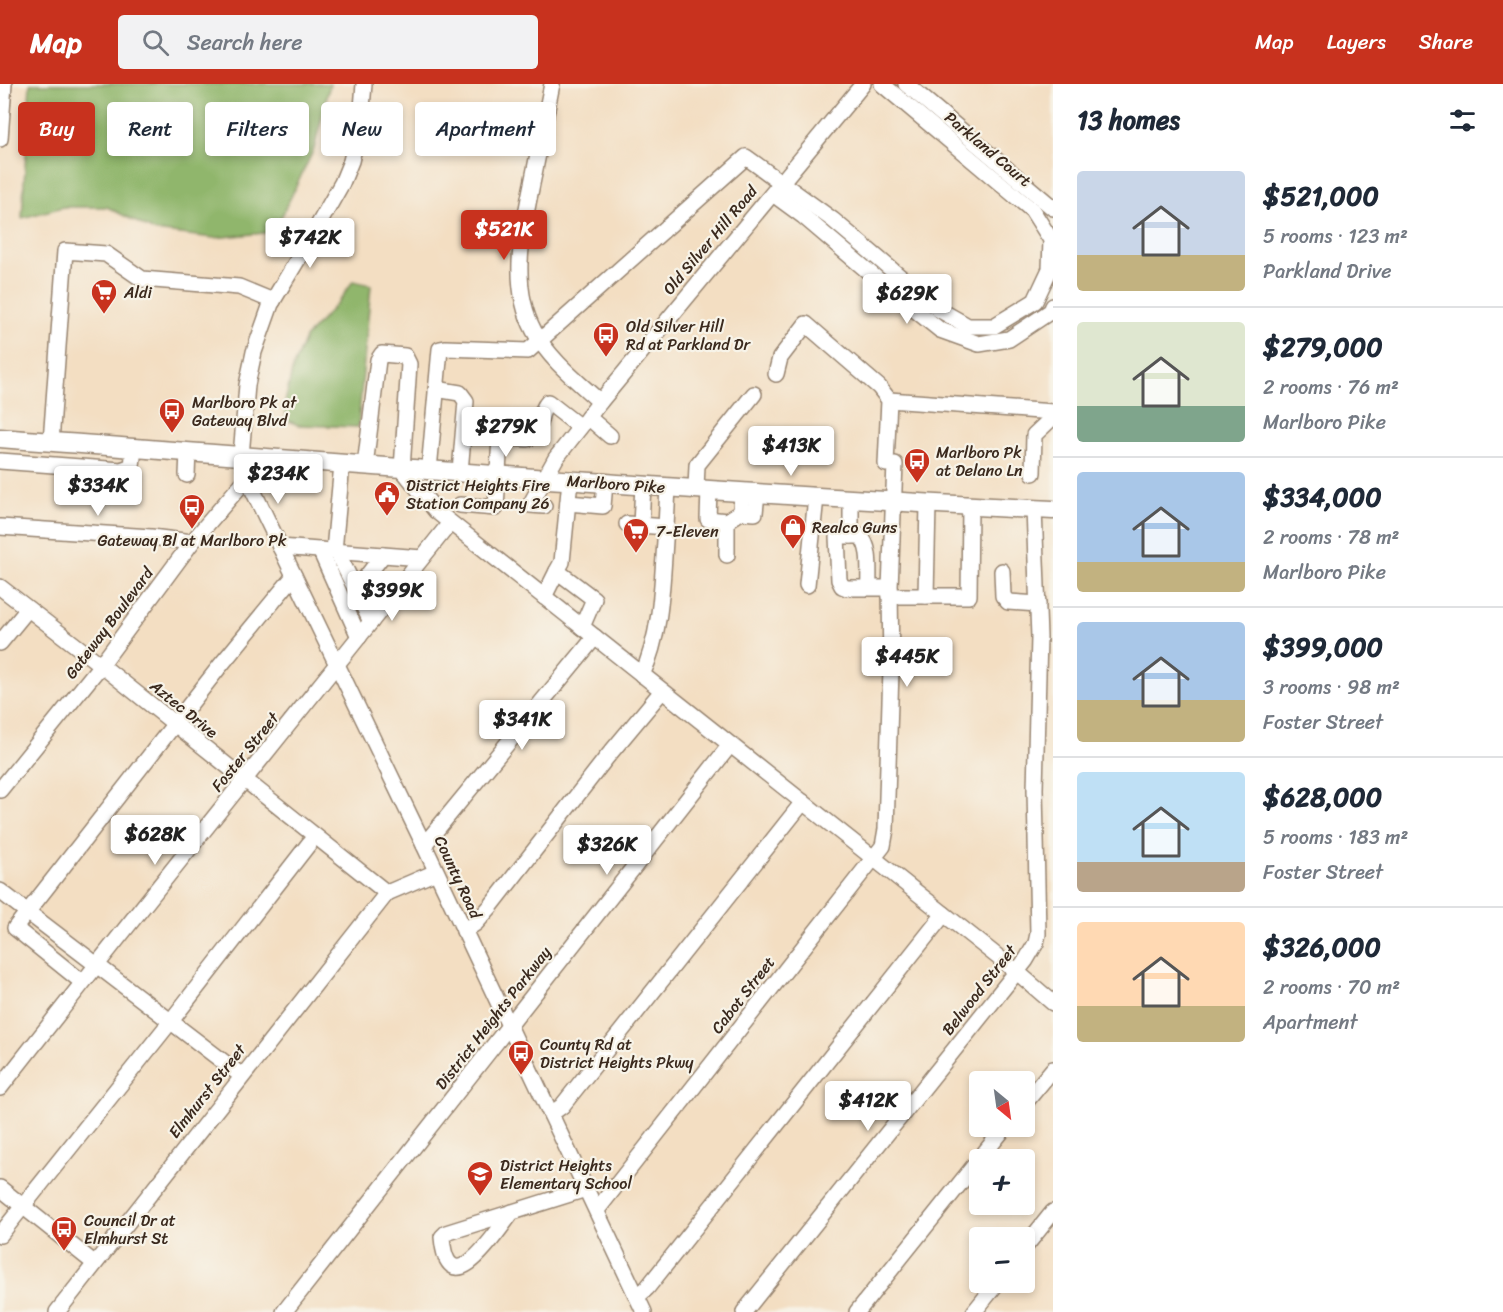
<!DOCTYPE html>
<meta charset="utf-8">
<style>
body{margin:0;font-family:Sriracha,sans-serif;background:#f2f2f3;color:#1f2937;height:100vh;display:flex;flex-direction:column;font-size:22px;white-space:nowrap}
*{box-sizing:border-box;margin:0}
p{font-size:20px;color:#747a83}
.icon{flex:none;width:33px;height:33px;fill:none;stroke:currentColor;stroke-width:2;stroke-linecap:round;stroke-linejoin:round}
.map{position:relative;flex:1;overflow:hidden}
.side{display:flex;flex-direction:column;background:#fff;width:450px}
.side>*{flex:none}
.banner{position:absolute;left:18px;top:18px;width:570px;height:54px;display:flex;gap:12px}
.needle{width:39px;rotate:151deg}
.tools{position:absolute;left:969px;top:987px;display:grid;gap:12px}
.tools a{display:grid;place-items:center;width:66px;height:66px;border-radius:6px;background:#fff;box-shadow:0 3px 9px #0003;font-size:30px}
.price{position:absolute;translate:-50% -51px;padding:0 14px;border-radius:6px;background:#fff;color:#222;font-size:20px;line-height:39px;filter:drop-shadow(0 2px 3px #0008)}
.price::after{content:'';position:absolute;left:50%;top:36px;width:18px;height:14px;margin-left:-9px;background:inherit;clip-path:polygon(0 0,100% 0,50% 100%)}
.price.selected{background:#c8321e;color:#fff}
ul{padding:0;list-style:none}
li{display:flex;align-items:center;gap:18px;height:150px;padding:0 24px}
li+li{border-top:2px solid #e0e1e3}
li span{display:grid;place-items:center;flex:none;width:168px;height:120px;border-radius:6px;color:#555}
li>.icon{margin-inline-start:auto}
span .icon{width:72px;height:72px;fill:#fffc;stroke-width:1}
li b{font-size:26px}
h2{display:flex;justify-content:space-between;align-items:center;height:72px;padding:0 24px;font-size:26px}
.chip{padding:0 21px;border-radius:6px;background:#fff;box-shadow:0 3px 9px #0003;font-size:21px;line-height:54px}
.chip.selected{background:#c8321e;color:#fff}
header{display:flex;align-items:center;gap:36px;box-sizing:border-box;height:84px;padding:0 30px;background:#c8321e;color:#fff}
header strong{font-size:28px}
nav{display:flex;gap:33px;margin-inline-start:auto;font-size:21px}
.search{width:420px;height:54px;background:#f2f2f3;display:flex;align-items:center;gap:15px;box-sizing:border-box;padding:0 21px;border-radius:6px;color:#747a83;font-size:22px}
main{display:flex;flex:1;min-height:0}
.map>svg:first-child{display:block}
</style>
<header>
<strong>Map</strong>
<div class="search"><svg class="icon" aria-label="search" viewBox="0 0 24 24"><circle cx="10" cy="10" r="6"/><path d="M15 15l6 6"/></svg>Search here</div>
<nav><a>Map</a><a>Layers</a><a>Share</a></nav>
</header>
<main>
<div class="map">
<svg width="1053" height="1228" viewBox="0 0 1053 1228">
<rect width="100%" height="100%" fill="#f7f3e8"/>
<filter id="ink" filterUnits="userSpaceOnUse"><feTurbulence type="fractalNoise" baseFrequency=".0167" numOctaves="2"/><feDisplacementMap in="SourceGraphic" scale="12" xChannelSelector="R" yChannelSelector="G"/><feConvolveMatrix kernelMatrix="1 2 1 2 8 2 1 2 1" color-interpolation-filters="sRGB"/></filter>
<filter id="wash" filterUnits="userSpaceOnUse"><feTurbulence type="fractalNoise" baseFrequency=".008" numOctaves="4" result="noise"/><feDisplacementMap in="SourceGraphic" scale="24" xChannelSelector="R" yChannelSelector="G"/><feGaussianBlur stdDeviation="1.35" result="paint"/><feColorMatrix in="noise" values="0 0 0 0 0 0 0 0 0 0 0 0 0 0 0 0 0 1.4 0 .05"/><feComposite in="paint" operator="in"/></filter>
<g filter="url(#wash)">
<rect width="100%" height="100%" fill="#f3dec2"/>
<g fill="#90b66c" stroke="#667045" stroke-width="1.5">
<path d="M30,0h300l-16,65 -40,83 -60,6 -60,-7 -47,-24h-44l-41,11z"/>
<path d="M353,197l18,4 -13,142 -60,-2 -12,-5 -1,-18 8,-35 12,-29 35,-38z"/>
</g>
</g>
<g filter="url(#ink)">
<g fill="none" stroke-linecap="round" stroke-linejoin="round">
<g stroke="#978470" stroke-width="18">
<g id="minor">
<path d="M364,0l-3,36 -10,41 -9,22 -26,46 -45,75 -17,48 -7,33 -6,71 6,22 177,367 220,467"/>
<path d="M552,0c-6,30 -12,60 -18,90 -10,50 -26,109 0,157 15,28 43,50 66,71"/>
<path d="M906,0l147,124"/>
<path d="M0,55l4,-55"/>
<path d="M773,110l30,22 86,73 51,41 39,14 30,-5 42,-28 2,-5"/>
<path d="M776,290l4,-16 26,-34 73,63 10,13 -3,64"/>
<path d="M436,305l24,4 6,8 -6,71"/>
<path d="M889,316l164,12"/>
<path d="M588,333l22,19"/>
<path d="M474,351l53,4c16,-5 10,-26 21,-37l32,25"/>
<path d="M51,358l14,-191 41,3 36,25 97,8 34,14"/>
<path d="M0,377l121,9 11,-4 2,-18"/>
<path d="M365,382l13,-106 4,-6 23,2 4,8 -7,105 34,42 581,461 36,31"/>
<path d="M429,386l11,-121 5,-1 83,3 218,-194 87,63 105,89 30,17h26l41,-25 15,-32 1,-29 -19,-30 -150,-126"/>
<path d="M1033,389l1,-38 19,-18"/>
<path d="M187,391l1,-23"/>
<path d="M696,405l1,-24 57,-71"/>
<path d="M709,406l-1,29 19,2 14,-9 1,-20"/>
<path d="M851,415v37"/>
<path d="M568,419l35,3 2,-23"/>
<path d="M460,421l36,3 4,-71"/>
<path d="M544,422l-14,-1 26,-47 44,-56 263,-318"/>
<path d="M741,428l14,1 2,-20"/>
<path d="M627,440l39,3c-4,49 -3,103 -24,148"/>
<path d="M641,441l2,-40"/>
<path d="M0,443l151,10 41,5"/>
<path d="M666,443l2,-40"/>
<path d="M280,463l142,11"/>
<path d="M320,466l39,87"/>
<path d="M334,467l8,-87"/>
<path d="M337,468l19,38"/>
<path d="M727,471v-34"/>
<path d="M557,487l5,-9 8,-82"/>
<path d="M1002,487l1,25 5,6 30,2"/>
<path d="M807,501l9,-88"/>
<path d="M0,503l101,78 286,228 49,-21"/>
<path d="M869,504c-1,-16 3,-41 -9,-52h-23l2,44 3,6 5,2h43"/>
<path d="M890,512h79l1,-90"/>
<path d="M926,512l2,-92"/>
<path d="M544,513l13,-26 37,28 -12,28"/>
<path d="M371,538l-15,-32 27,-35"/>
<path d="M0,559l28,-34"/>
<path d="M0,706l101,-125 91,-123 55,-64"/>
<path d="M424,761l171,-208"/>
<path d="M0,807l242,185"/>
<path d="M464,847l12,-8 15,-17 116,-149 55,-66"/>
<path d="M82,898l-67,-54 205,-262 74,-90"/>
<path d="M0,1004c148,-190 300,-377 450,-565"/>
<path d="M1024,1020l29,-35"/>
<path d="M551,1030l11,-8 241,-304"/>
<path d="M0,1104l94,75"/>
<path d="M597,1126l286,-364 3,-17 5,-159 -1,-82 5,-124"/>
<path d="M512,1128c-15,20 -64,97 -70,25l4,-4 140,-44"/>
<path d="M0,1151l171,-214 144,-185"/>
<path d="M1024,1164l29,-36"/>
<path d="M637,1213l10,-9 297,-374"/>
<path d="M57,1228l330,-419"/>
<path d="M284,1228l446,-567"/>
<path d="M744,1228l282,-352 10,-17 2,-9 -3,-145 4,-152 -5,-128"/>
<path d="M857,1228l149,-186"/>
<path d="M974,1228l24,-30"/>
</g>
</g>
<g stroke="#978470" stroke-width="21">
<path id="major" d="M0,354c351,26 702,55 1053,72"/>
</g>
<use href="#minor" stroke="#fff" stroke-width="15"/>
<use href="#major" stroke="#fff" stroke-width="18"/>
</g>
</g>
<defs>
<g id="supermarket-pin" transform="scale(1.35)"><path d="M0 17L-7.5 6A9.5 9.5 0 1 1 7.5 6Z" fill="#c8321e" stroke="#f7f3e8"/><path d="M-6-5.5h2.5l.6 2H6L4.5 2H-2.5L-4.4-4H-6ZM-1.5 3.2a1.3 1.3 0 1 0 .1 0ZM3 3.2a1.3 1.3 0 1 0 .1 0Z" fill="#fff"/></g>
<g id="bus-pin" transform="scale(1.35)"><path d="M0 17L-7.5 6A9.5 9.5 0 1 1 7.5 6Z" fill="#c8321e" stroke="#f7f3e8"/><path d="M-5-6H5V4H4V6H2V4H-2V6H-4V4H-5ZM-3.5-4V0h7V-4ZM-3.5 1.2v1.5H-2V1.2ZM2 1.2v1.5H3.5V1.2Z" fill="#fff"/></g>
<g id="civic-pin" transform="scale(1.35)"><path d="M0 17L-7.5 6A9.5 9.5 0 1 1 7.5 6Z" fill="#c8321e" stroke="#f7f3e8"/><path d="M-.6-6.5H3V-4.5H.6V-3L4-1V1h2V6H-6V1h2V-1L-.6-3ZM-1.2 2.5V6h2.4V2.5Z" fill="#fff"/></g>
<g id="shop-pin" transform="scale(1.35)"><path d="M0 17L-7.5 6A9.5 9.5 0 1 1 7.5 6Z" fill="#c8321e" stroke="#f7f3e8"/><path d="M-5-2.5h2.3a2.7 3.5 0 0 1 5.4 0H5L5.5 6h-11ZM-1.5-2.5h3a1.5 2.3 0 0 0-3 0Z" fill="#fff"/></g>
<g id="school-pin" transform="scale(1.35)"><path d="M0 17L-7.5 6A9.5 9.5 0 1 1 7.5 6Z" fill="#c8321e" stroke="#f7f3e8"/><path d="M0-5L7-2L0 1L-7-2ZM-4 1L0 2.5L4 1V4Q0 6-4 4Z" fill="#fff"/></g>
</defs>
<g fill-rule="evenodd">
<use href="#supermarket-pin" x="104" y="208"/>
<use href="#bus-pin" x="606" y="251"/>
<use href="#bus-pin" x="172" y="327"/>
<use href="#bus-pin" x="917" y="377"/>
<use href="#civic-pin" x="387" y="410"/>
<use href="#bus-pin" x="192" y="423"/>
<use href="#shop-pin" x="793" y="443"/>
<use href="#supermarket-pin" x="636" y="447"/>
<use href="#bus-pin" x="521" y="969"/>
<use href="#school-pin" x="480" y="1090"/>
<use href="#bus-pin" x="64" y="1145"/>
</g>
<g text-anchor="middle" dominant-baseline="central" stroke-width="4.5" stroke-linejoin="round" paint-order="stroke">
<g font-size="16" fill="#3b2a1e" stroke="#f7f3e8">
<text transform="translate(988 65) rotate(40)">Parkland Court</text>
<text transform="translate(710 156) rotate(-50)">Old Silver Hill Road</text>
<text transform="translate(616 400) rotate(4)">Marlboro Pike</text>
<text transform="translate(109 539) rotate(-53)">Gateway Boulevard</text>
<text transform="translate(184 625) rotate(39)">Aztec Drive</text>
<text transform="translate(245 668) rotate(-51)">Foster Street</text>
<text transform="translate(458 793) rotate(65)">County Road</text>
<text transform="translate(979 906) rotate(-52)">Belwood Street</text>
<text transform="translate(743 911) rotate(-52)">Cabot Street</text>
<text transform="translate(493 934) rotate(-52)">District Heights Parkway</text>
<text transform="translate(207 1007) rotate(-52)">Elmhurst Street</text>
</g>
<g font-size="16" fill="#3b2a1e" stroke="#f7f3e8" text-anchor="start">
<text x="124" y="208">Aldi</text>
<text x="626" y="242">Old Silver Hill<tspan x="626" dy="18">Rd at Parkland Dr</tspan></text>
<text x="192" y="318">Marlboro Pk at<tspan x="192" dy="18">Gateway Blvd</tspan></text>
<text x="936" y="368">Marlboro Pk<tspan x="936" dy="18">at Delano Ln</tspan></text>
<text x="406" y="401">District Heights Fire<tspan x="406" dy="18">Station Company 26</tspan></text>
<text x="812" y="443">Realco Guns</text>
<text x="656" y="447">7-Eleven</text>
<text x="192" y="456" text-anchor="middle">Gateway Bl at Marlboro Pk</text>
<text x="540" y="960">County Rd at<tspan x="540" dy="18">District Heights Pkwy</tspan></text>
<text x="500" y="1081">District Heights<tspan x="500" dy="18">Elementary School</tspan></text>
<text x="84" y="1136">Council Dr at<tspan x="84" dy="18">Elmhurst St</tspan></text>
</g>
</g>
</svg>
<div class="tools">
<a><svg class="needle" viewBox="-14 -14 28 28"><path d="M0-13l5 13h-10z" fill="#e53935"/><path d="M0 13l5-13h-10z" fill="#747a83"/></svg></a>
<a>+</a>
<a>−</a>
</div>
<b class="price selected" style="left:504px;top:177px">$521K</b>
<b class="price" style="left:310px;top:185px">$742K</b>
<b class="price" style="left:907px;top:241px">$629K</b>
<b class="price" style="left:506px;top:374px">$279K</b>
<b class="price" style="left:791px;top:393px">$413K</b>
<b class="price" style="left:278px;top:421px">$234K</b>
<b class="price" style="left:98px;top:433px">$334K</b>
<b class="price" style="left:392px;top:538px">$399K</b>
<b class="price" style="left:907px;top:604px">$445K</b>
<b class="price" style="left:522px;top:667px">$341K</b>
<b class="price" style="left:155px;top:782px">$628K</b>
<b class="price" style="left:607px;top:792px">$326K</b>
<b class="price" style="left:868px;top:1048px">$412K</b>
<div class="banner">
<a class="chip selected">Buy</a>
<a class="chip">Rent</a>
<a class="chip">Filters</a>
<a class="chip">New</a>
<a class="chip">Apartment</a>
</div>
</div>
<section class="side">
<h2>13 homes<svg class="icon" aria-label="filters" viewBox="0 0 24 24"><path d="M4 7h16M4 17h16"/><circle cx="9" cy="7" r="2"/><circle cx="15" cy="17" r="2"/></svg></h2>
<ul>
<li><span style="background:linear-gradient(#c9d6e8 70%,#c2b280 0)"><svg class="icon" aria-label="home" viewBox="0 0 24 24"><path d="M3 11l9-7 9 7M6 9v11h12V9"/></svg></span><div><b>$521,000</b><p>5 rooms · 123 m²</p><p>Parkland Drive</p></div></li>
<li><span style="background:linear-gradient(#dfe7d0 70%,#7fa58c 0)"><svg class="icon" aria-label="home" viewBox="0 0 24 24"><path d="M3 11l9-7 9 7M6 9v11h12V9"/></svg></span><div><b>$279,000</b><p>2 rooms · 76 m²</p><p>Marlboro Pike</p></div></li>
<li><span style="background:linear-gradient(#a9c7e8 75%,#c2b280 0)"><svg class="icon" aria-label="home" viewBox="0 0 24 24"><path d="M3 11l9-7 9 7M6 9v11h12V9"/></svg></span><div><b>$334,000</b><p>2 rooms · 78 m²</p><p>Marlboro Pike</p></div></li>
<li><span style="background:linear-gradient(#a9c7e8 65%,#c2b280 0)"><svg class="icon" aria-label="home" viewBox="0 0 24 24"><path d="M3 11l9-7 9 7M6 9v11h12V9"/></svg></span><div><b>$399,000</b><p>3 rooms · 98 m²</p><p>Foster Street</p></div></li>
<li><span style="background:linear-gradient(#bfe0f5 75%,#b9a48a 0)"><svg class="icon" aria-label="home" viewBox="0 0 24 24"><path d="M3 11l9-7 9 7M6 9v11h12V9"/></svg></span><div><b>$628,000</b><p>5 rooms · 183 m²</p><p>Foster Street</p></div></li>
<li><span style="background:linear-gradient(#ffd9b3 70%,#c2b280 0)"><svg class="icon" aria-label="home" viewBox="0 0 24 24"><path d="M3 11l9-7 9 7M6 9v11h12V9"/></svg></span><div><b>$326,000</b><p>2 rooms · 70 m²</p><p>Apartment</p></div></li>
</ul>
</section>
</main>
